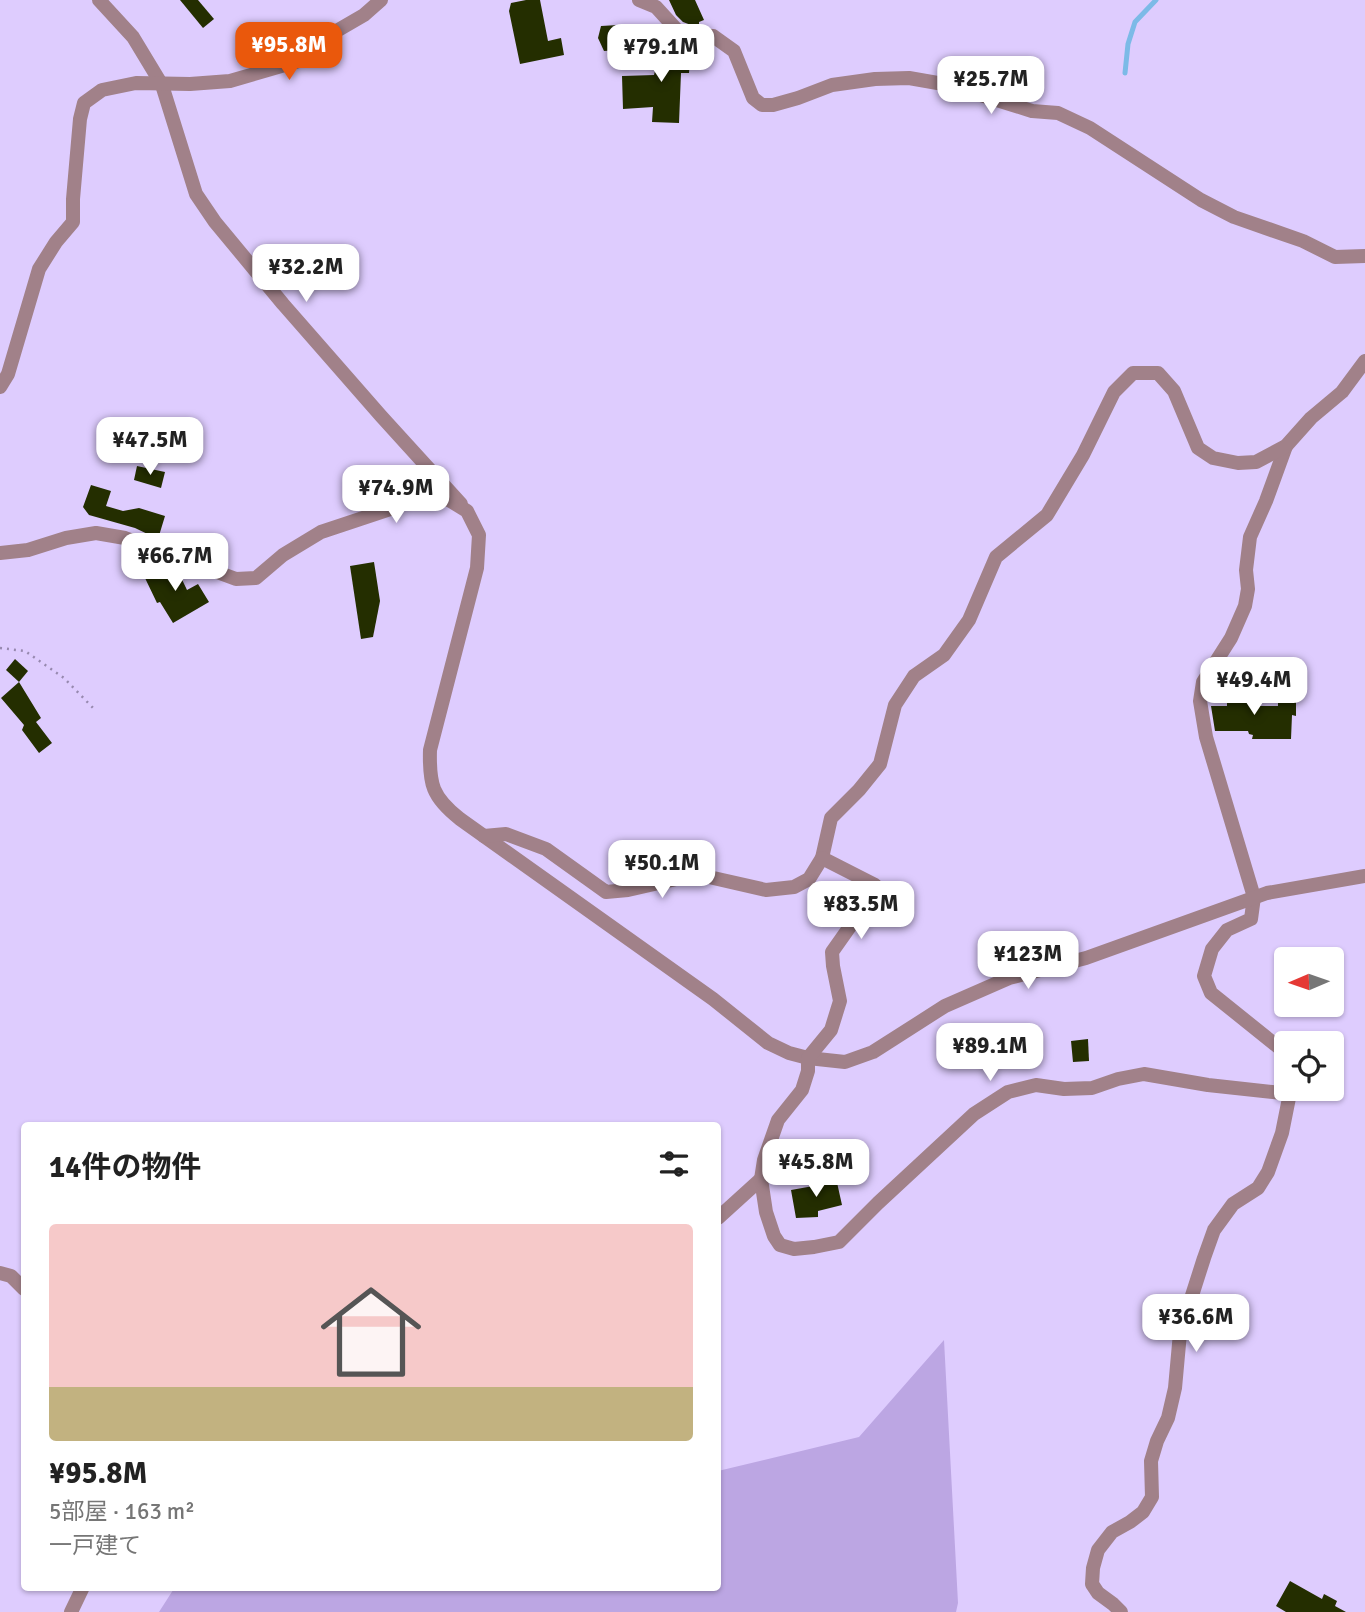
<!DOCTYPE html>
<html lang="ja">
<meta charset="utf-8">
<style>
body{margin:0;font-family:Signika,"Noto Sans JP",sans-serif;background:#f6f6f6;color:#222;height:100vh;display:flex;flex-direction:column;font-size:26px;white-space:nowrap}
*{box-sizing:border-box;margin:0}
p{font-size:23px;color:#767676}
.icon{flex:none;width:38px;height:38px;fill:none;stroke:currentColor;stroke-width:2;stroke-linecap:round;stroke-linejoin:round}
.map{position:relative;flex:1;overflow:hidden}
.panel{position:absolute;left:21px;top:1122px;width:700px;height:469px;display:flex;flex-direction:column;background:#fff;border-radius:7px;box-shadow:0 2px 5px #0004}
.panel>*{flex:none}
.needle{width:46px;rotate:268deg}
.tools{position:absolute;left:1274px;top:947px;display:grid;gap:14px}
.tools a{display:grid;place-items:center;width:70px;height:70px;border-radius:7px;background:#fff;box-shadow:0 2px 5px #0004;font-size:35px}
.price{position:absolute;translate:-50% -60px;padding:0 16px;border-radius:14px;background:#fff;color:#222;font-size:23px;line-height:46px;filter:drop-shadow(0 2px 4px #0008)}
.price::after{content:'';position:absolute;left:50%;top:42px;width:21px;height:16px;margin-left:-10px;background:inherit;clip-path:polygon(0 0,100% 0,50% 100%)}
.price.current{background:#ea580c;color:#fff}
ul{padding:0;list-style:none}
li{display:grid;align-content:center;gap:14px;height:371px;padding:0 28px}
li+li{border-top:2px solid #e0e0e0}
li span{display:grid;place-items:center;height:217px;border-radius:7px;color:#555}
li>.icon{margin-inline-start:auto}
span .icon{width:126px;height:126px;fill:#fffc;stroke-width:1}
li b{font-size:30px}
h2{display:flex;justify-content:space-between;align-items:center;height:84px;padding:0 28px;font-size:30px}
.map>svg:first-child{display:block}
</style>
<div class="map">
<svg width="1365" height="1612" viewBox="0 0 1365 1612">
<rect width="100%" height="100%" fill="#deccfe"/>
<path fill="#bca6e3" d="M944,1340l14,263 -2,9h-797l16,-25h543v-116l141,-34z"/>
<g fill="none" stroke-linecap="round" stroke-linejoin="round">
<path stroke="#7cbae7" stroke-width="5" d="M1125,73l3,-29 7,-22 21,-22"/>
</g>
<g fill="#242e00">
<path d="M180,0h18l16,19 -11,9z"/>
<path d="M526,0h14l8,41 13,-3 3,17 -44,9 -11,-53 2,-8z"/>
<path d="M669,0h26l9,20 -5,2v4l-8,-1 -8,-3 -7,-7z"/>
<path d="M636,24v25l-32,2 -6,-13 3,-12z"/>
<path d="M666,40l12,1 10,4h10v15l-8,-1 -1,14h-8l-2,50 -27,-1 1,-15 -30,2 -1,-33 32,-1 1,-4 9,1z"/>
<path d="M137,466l28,6 -4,16 -27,-8z"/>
<path d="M91,485l20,6 -5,15 17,5 16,-3 26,8 -7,23 -23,-11 -46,-13 -6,-8z"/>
<path d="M374,562l6,39 -7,36 -12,2 -11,-73z"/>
<path d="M171,565l5,2 11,23 11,-6 11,18 -36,21 -13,-21 -3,1 -12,-25z"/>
<path d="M15,659l13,12 -9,11 -13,-12z"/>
<path d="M19,682l22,36 -5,4 16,21 -13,10 -17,-23 2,-5 -23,-27z"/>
<path d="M1227,689l22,1v16h29v-4h18v14l-4,-1 -1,24h-39l1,-4 -4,-1 -1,-3h-33l-4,-25h16z"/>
<path d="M1088,1039l1,22 -16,1 -2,-21z"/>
<path d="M836,1178l6,27 -24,6v6l-22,1 -5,-28 28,-5v-4z"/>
<path d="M1290,1581l32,18 2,-5 13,7 -2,5 11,6h-60l-10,-6z"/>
</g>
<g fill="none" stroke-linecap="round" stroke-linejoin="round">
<path stroke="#9789af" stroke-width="2.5" stroke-dasharray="2 5" stroke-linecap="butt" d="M0,648l25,3 39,27 32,33"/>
<g stroke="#a18189" stroke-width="14">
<path d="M99,0l34,37 29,48 34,109 19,28 68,82 98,112 80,88"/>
<path d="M639,0l17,7 21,23 12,5 24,1 21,15 19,47 9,7h11l25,-7 34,-13 43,-6 34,-1 40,7 83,26 26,2 32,15 111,72 33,17 69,24 32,16 30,-1"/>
<path d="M0,387l8,-13 31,-105 17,-27 17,-20v-23l7,-80 4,-16 18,-13 34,-7 54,1 40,-3 72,-21 31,-27 31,-18 17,-15"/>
<path d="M1286,446l-20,55 -16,36 -4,33 2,19 -3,17 -14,32 -28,44 -3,19 6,36 48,160 -3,22 -24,11 -15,19 -8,27 7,17 71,57 4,11"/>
<path d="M0,553l28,-3 38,-12 30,-5 29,5 111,41 20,-1 27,-23 38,-23 72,-24 29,-13 27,5 18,11 12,24 -2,33 -47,182c-1,34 2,47 30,69l253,180 55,44 21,10 19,5 37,4 28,-10 72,-46 64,-28 77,-20 181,-65 98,-17"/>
<path d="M484,836l22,-2 40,15 60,43 22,-2 57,-13h24l57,13 28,-3 15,-8 13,-21 9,-40 28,-28 21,-26 15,-59 19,-29 30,-21 25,-35 27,-63 51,-42 36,-60 31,-63 19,-19h25l16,18 24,57 15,10 25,5 18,-1 30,-16 25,-28 31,-26 23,-31"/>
<path d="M822,858l53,27 -19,33 -24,34 1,14 7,35 -9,29 -23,28v13l-6,19 -24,30 -14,40 -3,19 5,33 8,24 6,9 14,4 20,-2 25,-5 39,-39 96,-89 34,-22 28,-7 28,4 28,-1 26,-9 26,-5 64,11 83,9"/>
<path d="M718,1218l43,-39"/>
<path d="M0,1273l11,3 13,13"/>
<path d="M71,1612l12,-25"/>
<path d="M1121,1612l-8,-8 -15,-11 -6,-9 1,-16 5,-18 14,-18 18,-10 13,-10 9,-15 -1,-36 6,-20 11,-23 7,-30 5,-55 24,-75 10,-28 19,-26 25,-16 10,-16 14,-39 9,-45"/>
</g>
</g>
</svg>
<div class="tools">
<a><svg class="needle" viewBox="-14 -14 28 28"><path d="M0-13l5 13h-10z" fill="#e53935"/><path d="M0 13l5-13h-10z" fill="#767676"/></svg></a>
<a><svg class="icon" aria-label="locate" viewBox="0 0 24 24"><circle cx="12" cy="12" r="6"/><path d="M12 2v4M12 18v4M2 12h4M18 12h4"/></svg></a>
</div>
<b class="price current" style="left:289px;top:82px">¥95.8M</b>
<b class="price" style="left:661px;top:84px">¥79.1M</b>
<b class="price" style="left:991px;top:116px">¥25.7M</b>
<b class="price" style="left:306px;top:304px">¥32.2M</b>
<b class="price" style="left:150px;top:477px">¥47.5M</b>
<b class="price" style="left:396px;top:525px">¥74.9M</b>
<b class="price" style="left:175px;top:593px">¥66.7M</b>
<b class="price" style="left:1254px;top:717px">¥49.4M</b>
<b class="price" style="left:662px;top:900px">¥50.1M</b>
<b class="price" style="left:861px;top:941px">¥83.5M</b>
<b class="price" style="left:1028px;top:991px">¥123M</b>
<b class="price" style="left:990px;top:1083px">¥89.1M</b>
<b class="price" style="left:816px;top:1199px">¥45.8M</b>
<b class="price" style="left:1196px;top:1354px">¥36.6M</b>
<section class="panel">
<h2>14件の物件<svg class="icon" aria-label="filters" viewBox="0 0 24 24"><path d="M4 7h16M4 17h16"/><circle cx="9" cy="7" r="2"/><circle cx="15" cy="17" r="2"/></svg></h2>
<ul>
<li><span style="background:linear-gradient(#f6c9c9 75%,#c2b280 0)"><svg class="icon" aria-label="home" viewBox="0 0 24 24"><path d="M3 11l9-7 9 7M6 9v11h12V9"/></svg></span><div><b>¥95.8M</b><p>5部屋 · 163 m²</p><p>一戸建て</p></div></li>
</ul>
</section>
</div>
